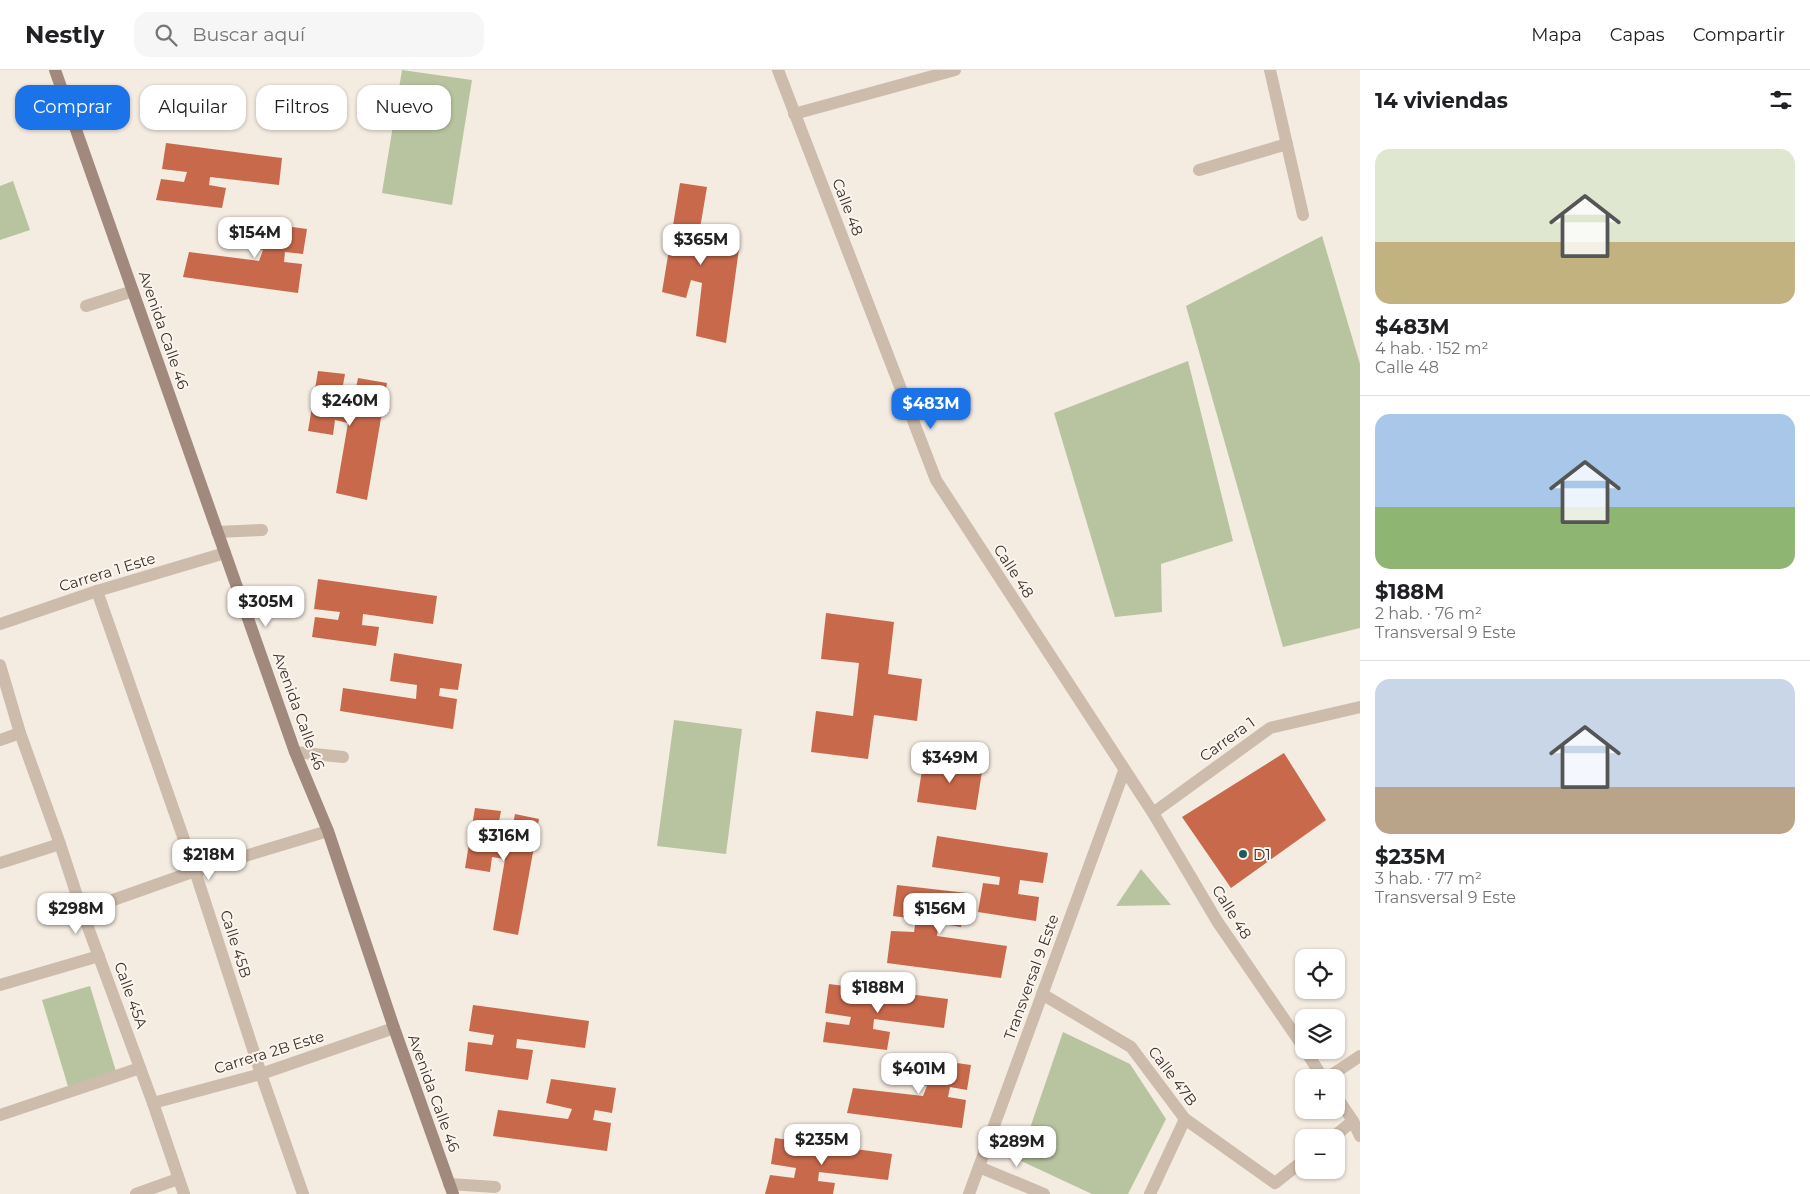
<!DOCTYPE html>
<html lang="es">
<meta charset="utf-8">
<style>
body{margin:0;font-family:Montserrat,sans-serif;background:#f6f6f6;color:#202124;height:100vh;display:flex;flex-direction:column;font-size:19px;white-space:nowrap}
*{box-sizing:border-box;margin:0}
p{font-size:16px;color:#757577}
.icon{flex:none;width:28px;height:28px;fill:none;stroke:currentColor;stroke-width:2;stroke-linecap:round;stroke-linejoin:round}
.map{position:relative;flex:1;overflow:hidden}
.sheet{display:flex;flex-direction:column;background:#fff;width:450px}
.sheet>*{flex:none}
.hud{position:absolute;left:15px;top:15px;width:475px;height:45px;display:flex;gap:10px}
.controls{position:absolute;left:1295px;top:879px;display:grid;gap:10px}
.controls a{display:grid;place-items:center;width:50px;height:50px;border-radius:10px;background:#fff;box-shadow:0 1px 4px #0004;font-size:25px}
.price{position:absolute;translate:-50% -42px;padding:0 11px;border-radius:10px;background:#fff;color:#222;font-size:16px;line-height:32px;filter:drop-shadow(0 1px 2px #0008)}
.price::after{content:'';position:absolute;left:50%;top:30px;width:15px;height:11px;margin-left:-8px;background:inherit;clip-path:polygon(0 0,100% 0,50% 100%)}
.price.current{background:#1a73e8;color:#fff}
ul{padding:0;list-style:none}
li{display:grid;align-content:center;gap:10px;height:265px;padding:0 15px}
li+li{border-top:1px solid #e0e0e0}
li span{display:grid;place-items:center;height:155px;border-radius:15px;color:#555}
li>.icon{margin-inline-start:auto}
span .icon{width:90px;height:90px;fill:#fffc;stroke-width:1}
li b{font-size:21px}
h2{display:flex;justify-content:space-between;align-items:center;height:60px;padding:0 15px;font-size:21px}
.chip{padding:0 18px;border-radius:15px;background:#fff;box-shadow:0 1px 4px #0004;font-size:18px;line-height:45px}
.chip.current{background:#1a73e8;color:#fff}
header{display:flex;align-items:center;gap:30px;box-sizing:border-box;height:70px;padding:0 25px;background:#fff;border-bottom:1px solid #e0e0e0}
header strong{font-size:24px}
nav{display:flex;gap:28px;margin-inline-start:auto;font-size:18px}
.search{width:350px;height:45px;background:#f6f6f6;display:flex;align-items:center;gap:12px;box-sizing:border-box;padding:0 18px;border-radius:15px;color:#757577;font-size:19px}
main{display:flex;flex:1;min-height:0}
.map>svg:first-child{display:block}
</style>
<header>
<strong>Nestly</strong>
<div class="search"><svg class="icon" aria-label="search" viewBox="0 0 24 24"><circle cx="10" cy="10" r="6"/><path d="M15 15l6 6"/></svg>Buscar aquí</div>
<nav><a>Mapa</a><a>Capas</a><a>Compartir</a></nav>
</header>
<main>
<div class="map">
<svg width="1360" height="1124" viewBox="0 0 1360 1124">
<rect width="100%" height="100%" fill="#f4ebe1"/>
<g fill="#b8c4a0">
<path d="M402,0l70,10 -20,125 -70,-12z"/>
<path d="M13,111l17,49 -30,10v-54z"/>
<path d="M1322,166l38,128v264l-77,19 -97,-341z"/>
<path d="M1188,291l45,180 -72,23 1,48 -47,5 -61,-204z"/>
<path d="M674,650l68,9 -16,125 -69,-8z"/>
<path d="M1141,799l30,36 -55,1z"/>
<path d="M90,916l28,92 -48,15 -28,-93z"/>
<path d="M1063,962l67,32 36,55 -38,75h-36l-73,-34z"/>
</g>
<g fill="#c8694b">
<path d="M166,73l116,15 -3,27 -69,-8 -1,8 17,3 -4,20 -66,-8 5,-21 23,3 3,-10 -25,-3z"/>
<path d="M680,113l27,4 -11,65 13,2 4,-13 26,8 -13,94 -30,-7 6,-53 -11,-3 -5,18 -24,-6z"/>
<path d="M242,150l65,9 -4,25 -18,-2 -1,10 18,2 -4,29 -115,-16 6,-25 70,9 4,-11 -26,-5z"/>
<path d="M318,301l27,3 -4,22 13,2 4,-20 29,5 -20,117 -31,-7 12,-70 -13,-3 -2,15 -25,-4z"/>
<path d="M318,509l119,17 -4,28 -70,-10 -1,11 17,2 -3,19 -64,-9 3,-20 23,3 2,-8 -26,-3z"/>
<path d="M826,543l68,9 -6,52 34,5 -5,42 -43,-6 -6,44 -57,-7 5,-41 37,5 6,-53 -38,-4z"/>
<path d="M394,583l68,11 -4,26 -18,-2 -1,8 18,3 -4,30 -113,-18 3,-23 73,11 1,-14 -27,-4z"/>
<path d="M1284,683l42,67 -95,68 -49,-71z"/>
<path d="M924,687l59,8 -7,45 -59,-8z"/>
<path d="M475,738l26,3 -4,21 14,3 4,-21 24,5 -21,116 -25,-5 12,-71 -13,-2 -2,15 -25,-4z"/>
<path d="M937,766l111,17 -5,30 -23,-3 -2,14 21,3 -3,24 -58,-9 5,-29 16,2 1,-8 -68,-10z"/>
<path d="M897,815l70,8 -6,34 -23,-4 -1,13 70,10 -6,32 -114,-15 4,-32 23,1 2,-13 -23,-3z"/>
<path d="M829,914l119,15 -4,29 -70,-9 -1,10 17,3 -3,18 -64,-8 3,-20 23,3 2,-8 -26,-4z"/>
<path d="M473,935l116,16 -4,27 -68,-9 -1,9 17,2 -5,30 -63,-9 3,-29 24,3 2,-10 -25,-4z"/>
<path d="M906,986l65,9 -4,25 -17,-3 -2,10 18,3 -4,28 -115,-15 6,-25 70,8 4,-10 -26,-5z"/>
<path d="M551,1009l65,9 -4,25 -17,-3 -2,10 18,3 -4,28 -114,-15 5,-26 70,9 4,-10 -26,-6z"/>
<path d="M775,1068l117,16 -4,26 -69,-8 -1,9 17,2 -2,11h-68l5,-19 24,3 2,-10 -25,-4z"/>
</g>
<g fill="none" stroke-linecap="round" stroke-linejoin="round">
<g stroke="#cdbbac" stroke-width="12">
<path d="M1270,0l33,145"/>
<path d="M71,45l46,-10"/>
<path d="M1199,100l88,-26"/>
<path d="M86,236l47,-15"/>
<path d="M217,462l45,-2"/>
<path d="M295,682l48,5"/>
<path d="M449,1114l46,3"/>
</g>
<g stroke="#cdbbac" stroke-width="12">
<path d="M778,0l158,410 217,333 64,108 87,127"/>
<path d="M794,44l161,-44"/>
<path d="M97,521l98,280 66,203 42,120"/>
<path d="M0,554l97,-33 128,-38"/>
<path d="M0,595l20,68 40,111 22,67 71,192 31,91"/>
<path d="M0,670l20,-7"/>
<path d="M1153,743l117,-85 90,-21"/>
<path d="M0,793l60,-19"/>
<path d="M82,841l113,-40 133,-40"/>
<path d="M0,915l99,-29"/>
<path d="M1042,924l89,53 54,72 90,64 29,-23"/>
<path d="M1305,980l18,28"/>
<path d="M1327,1008l33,-22"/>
<path d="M1336,1026l17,25 7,15"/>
<path d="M153,1033l108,-29 133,-46"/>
<path d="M0,1045l140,-47"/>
<path d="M1332,1068l21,-17"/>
<path d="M979,1097l65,27"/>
<path d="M136,1124l42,-15"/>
<path d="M969,1124l155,-423"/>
<path d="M1150,1124l35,-75"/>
</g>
<path stroke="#a18a7d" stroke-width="12" d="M55,0l240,682 33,79 66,197 59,166"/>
</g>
<circle fill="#1f5a5e" stroke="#fbf5ee" stroke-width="2" cx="1243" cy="784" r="5"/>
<g text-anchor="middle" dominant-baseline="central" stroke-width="4" stroke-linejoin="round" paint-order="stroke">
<g font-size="15" fill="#3b302b" stroke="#fbf5ee">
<text transform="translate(848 137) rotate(69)">Calle 48</text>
<text transform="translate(164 260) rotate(71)">Avenida Calle 46</text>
<text transform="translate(1014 501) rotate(57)">Calle 48</text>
<text transform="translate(107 502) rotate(-17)">Carrera 1 Este</text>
<text transform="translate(299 641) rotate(70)">Avenida Calle 46</text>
<text transform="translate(1227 669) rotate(-36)">Carrera 1</text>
<text transform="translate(1232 842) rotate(58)">Calle 48</text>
<text transform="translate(236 874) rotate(72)">Calle 45B</text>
<text transform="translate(1031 907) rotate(-70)">Transversal 9 Este</text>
<text transform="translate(131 925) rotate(70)">Calle 45A</text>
<text transform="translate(269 982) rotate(-17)">Carrera 2B Este</text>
<text transform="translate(1173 1006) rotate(53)">Calle 47B</text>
<text transform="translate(434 1023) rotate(70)">Avenida Calle 46</text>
</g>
<g font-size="15" fill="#3b302b" stroke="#fbf5ee" text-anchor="start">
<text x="1253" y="784">D1</text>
</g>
</g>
</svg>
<div class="controls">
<a><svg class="icon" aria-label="locate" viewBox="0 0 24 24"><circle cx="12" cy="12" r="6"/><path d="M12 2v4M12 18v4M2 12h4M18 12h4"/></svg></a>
<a><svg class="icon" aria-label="layers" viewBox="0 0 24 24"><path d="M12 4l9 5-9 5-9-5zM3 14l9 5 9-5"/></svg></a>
<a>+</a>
<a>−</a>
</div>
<b class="price" style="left:255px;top:189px">$154M</b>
<b class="price" style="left:701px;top:196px">$365M</b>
<b class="price" style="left:350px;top:357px">$240M</b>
<b class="price current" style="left:931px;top:360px">$483M</b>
<b class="price" style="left:266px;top:558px">$305M</b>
<b class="price" style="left:950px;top:714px">$349M</b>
<b class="price" style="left:504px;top:792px">$316M</b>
<b class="price" style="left:209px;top:811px">$218M</b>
<b class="price" style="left:76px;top:865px">$298M</b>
<b class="price" style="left:940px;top:865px">$156M</b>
<b class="price" style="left:878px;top:944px">$188M</b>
<b class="price" style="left:919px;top:1025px">$401M</b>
<b class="price" style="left:822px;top:1096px">$235M</b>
<b class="price" style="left:1017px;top:1098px">$289M</b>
<div class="hud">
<a class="chip current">Comprar</a>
<a class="chip">Alquilar</a>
<a class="chip">Filtros</a>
<a class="chip">Nuevo</a>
</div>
</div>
<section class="sheet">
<h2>14 viviendas<svg class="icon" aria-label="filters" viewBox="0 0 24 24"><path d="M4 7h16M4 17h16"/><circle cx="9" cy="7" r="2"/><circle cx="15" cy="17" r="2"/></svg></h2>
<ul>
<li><span style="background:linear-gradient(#dfe7d0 60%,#c2b280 0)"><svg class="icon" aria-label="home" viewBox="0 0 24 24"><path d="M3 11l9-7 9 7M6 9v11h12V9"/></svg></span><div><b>$483M</b><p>4 hab. · 152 m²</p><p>Calle 48</p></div></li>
<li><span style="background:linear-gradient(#a9c7e8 60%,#8fb573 0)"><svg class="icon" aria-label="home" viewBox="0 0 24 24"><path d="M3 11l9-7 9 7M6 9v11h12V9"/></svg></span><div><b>$188M</b><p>2 hab. · 76 m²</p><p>Transversal 9 Este</p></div></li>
<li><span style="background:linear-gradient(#c9d6e8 70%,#b9a48a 0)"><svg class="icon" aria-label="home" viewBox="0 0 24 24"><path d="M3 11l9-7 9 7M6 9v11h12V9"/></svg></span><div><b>$235M</b><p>3 hab. · 77 m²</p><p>Transversal 9 Este</p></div></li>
</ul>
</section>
</main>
